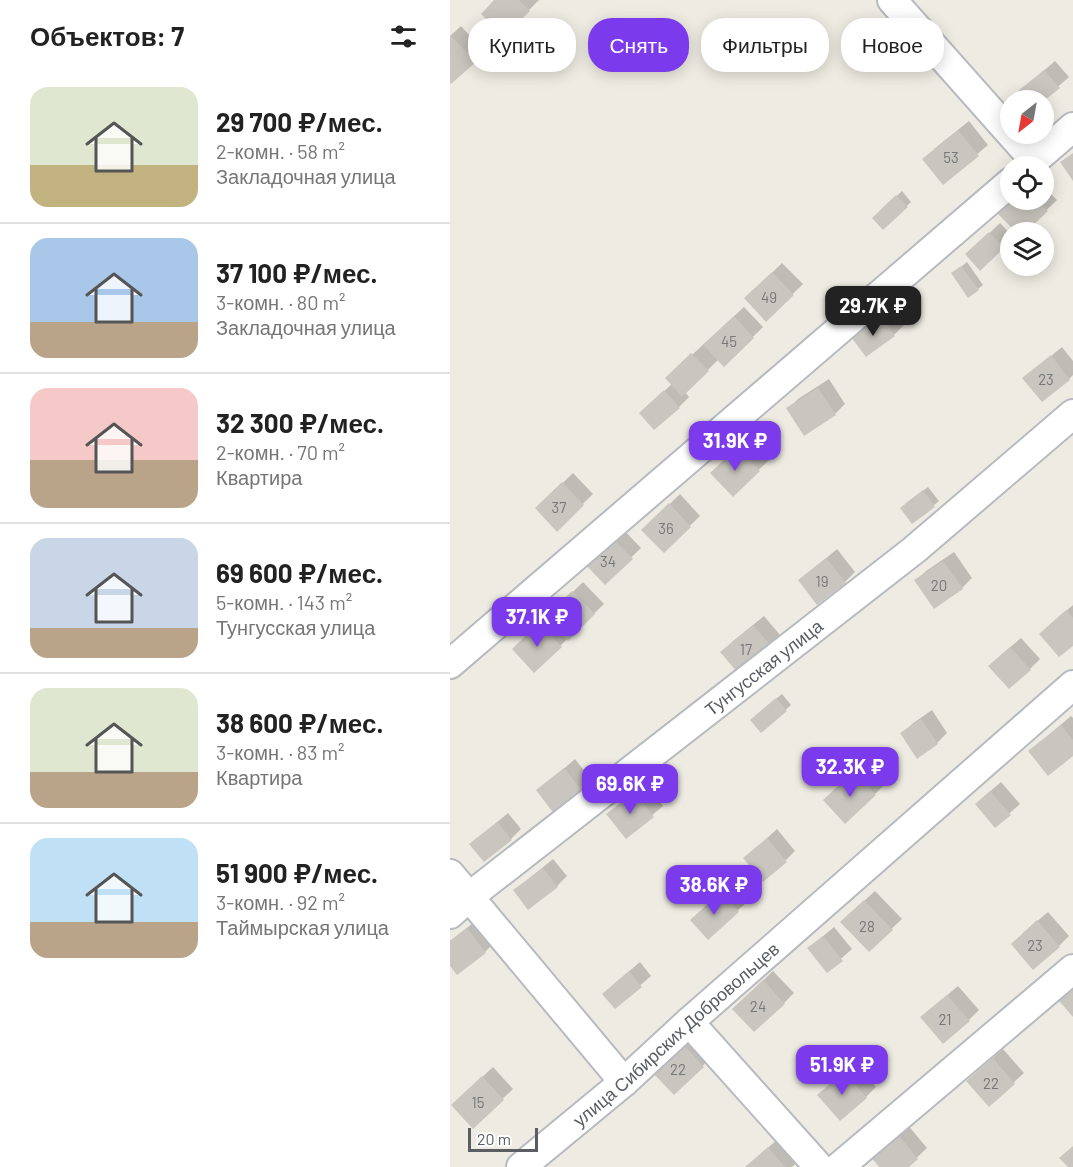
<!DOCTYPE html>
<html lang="ru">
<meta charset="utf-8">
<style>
body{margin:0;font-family:Barlow,sans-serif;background:#f6f6f6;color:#222;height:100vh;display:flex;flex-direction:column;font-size:22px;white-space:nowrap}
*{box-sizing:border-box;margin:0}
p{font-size:20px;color:#767676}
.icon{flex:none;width:33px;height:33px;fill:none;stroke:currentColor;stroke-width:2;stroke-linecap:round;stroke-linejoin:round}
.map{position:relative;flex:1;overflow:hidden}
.sheet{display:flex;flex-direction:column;background:#fff;width:450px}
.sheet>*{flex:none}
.guide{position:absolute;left:18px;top:18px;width:514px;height:54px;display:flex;gap:12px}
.needle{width:39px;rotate:211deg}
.tools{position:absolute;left:550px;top:90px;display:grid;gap:12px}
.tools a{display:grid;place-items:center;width:54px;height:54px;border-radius:50%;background:#fff;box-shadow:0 3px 15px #0003;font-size:30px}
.scale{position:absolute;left:18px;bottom:15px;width:70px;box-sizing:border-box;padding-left:6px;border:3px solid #5a5e63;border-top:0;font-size:16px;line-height:21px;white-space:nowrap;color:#5a5e63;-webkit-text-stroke:4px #fff;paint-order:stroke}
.price{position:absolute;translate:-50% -51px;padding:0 14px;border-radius:12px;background:#7c3aed;color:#fff;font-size:20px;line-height:39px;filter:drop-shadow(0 2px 3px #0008)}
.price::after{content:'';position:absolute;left:50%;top:36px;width:18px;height:14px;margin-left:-9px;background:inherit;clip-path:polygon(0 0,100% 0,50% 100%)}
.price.current{background:#222;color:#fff}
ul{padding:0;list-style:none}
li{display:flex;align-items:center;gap:18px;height:150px;padding:0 30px}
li+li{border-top:2px solid #e0e0e0}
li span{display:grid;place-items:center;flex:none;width:168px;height:120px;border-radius:18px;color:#555}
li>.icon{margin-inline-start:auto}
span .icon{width:72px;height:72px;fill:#fffc;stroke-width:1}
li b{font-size:26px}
h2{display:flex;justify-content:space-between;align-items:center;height:72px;padding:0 30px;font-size:26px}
.tag{padding:0 21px;border-radius:24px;background:#fff;box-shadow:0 3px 15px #0003;font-size:21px;line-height:54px}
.tag.current{background:#7c3aed;color:#fff}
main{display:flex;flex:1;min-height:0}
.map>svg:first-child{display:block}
</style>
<main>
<section class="sheet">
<h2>Объектов: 7<svg class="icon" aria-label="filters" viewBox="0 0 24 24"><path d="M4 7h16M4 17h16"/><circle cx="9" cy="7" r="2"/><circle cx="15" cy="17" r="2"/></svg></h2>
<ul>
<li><span style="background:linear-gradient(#dfe7d0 65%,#c2b280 0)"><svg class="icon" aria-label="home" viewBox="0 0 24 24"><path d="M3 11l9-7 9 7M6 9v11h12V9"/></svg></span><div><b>29 700 ₽/мес.</b><p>2-комн. · 58 m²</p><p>Закладочная улица</p></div></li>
<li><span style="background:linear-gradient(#a9c7e8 70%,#b9a48a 0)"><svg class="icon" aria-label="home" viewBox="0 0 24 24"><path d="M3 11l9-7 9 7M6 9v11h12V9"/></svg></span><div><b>37 100 ₽/мес.</b><p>3-комн. · 80 m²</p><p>Закладочная улица</p></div></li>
<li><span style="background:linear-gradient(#f6c9c9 60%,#b9a48a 0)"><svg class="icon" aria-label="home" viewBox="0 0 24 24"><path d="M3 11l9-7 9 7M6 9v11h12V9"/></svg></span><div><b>32 300 ₽/мес.</b><p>2-комн. · 70 m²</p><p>Квартира</p></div></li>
<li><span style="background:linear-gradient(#c9d6e8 75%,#b9a48a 0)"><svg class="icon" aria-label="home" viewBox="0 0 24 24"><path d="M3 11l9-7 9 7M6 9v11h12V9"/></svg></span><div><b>69 600 ₽/мес.</b><p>5-комн. · 143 m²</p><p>Тунгусская улица</p></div></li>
<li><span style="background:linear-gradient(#dfe7d0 70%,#b9a48a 0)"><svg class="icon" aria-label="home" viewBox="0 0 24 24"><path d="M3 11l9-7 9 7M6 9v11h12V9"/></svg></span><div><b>38 600 ₽/мес.</b><p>3-комн. · 83 m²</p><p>Квартира</p></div></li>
<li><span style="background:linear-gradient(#bfe0f5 70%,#b9a48a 0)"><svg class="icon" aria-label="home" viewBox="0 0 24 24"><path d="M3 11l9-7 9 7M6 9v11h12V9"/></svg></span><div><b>51 900 ₽/мес.</b><p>3-комн. · 92 m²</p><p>Таймырская улица</p></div></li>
</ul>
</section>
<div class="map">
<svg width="623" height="1167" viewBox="0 0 623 1167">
<rect width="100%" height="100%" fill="#eeece2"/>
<g fill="#0003">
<path d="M46,0h43l-35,35z"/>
<path d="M11,26l23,25 -33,31 -1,-46z"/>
<path d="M605,61l14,16 -26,23h-15l-8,-9z"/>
<path d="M519,121l19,24 -45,38 -9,-34z"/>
<path d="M594,187l13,13 -33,32h-6l-18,-18 15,-14h29z"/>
<path d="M452,191l9,11 -27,26 -10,-10z"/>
<path d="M550,223l11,12v4l-8,8 -26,-2z"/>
<path d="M517,262l16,23 -5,4 -25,-16z"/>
<path d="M332,263l21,21 -37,36 -20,-22z"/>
<path d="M294,307l19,20 -39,38 -5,-6 -34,33 4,5 -10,10 -28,-4 21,-19 -5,-6z"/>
<path d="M441,307l13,18 -10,10 -28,20 -13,-17 10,-10z"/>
<path d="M612,347l11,14v14l-4,4 -45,-1z"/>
<path d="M379,379l16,25 -10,10 -47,-5 10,-10z"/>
<path d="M299,438l20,22 -36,35 -21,-22z"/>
<path d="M123,473l20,21 -36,35 -20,-21z"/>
<path d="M478,487l11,14 -26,21 -7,-19z"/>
<path d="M230,494l20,22 -36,35 -21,-21z"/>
<path d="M171,527l20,21 -36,35 -20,-21z"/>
<path d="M387,549l18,23 -10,10 -45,-2z"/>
<path d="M504,552l18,26 -10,10 -46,-7 10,-10z"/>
<path d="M133,582l21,22 -70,67 -20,-22z"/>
<path d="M623,605v39l-14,11 -8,-31z"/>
<path d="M314,616l16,19 -10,10 -38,-3z"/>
<path d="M571,638l19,21 -10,10 -30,-13z"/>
<path d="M332,694l9,11 -30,26 -5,-16z"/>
<path d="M482,710l15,23 -10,10 -35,-9 10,-10z"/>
<path d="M621,716l2,2v36l-25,20 -18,-23z"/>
<path d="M125,759l18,23 -10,10 -45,-1z"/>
<path d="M415,763l20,21 -10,10 -40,-4z"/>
<path d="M551,782l19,22 -25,22 -8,-32z"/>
<path d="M195,783l18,23 -37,31 -18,-23z"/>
<path d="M58,813l13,16 -10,10 -40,5z"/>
<path d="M327,829l18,22 -9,9 -31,-11z"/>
<path d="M103,859l14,17 -10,10 -42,4z"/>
<path d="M282,883l16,18 -40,37 -6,-28z"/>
<path d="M425,891l27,28 -33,31 -17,-38z"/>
<path d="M598,912l21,24 -10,10 -37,-12z"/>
<path d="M27,920l18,22 -10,10 -35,11v-22z"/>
<path d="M384,927l18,22 -25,22 -18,-23z"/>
<path d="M190,962l11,14 -36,31 -1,-23z"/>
<path d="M323,971l21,22 -10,10 -40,-4z"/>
<path d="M508,986l21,24 -10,10 -37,-12z"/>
<path d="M243,1034l20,22 -39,37 -21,-21z"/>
<path d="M553,1049l21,24 -35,32 -11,-34z"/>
<path d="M405,1063l21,24 -10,10 -37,-12z"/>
<path d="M43,1067l20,22 -40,38 -10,-32z"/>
<path d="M457,1124l20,24 -20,19h-26l-10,-12z"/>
<path d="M329,1138l19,23 -6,6h-46z"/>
</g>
<g fill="#c9c6bf">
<path d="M44,0h25l11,11 -26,26 -23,-23z"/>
<path d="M0,35l26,27 -25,22 -1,-1z"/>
<path d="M594,70l16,18 -15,12h-19l-8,-9z"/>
<path d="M508,130l21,26 -36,29 -21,-26z"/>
<path d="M623,153v28l-13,-19z"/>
<path d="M446,195l12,12 -25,23 -11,-12z"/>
<path d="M563,200h24l11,11 -22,21h-10l-18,-18z"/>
<path d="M539,232l15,16 -24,23 -15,-17z"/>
<path d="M511,266l18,24 -11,8 -17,-25z"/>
<path d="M322,272l22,23 -28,27 -22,-24z"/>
<path d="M284,316l20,22 -30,29 -21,-22z"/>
<path d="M431,316l14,20 -29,21 -15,-20z"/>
<path d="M241,353l18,18 -27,26 -17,-19z"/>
<path d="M601,355l19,25 -28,22 -20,-24z"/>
<path d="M368,388l18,27 -32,21 -18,-28z"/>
<path d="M214,390l16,18 -26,22 -15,-17z"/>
<path d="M288,447l22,24 -27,26 -23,-24z"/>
<path d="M112,482l22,23 -27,27 -22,-24z"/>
<path d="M473,490l12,17 -23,17 -12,-16z"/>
<path d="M219,503l22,24 -27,26 -23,-23z"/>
<path d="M160,536l23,23 -28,26 -22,-23z"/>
<path d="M376,558l20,25 -29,22 -19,-25z"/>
<path d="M493,561l20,28 -29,20 -20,-29z"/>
<path d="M122,591l23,23 -27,27 -23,-24z"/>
<path d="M616,610l7,8v28l-14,11 -20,-23z"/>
<path d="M89,623l23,24 -28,26 -22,-24z"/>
<path d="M303,625l18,21 -33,27 -18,-21z"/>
<path d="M560,647l21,23 -22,19 -21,-23z"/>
<path d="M326,698l11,13 -26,22 -11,-13z"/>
<path d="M471,719l17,25 -21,15 -17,-26z"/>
<path d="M611,725l12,15v16l-25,20 -20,-25z"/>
<path d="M114,768l20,25 -29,22 -19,-25z"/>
<path d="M404,771l22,24 -31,29 -22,-24z"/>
<path d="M540,791l21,24 -16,13 -20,-24z"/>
<path d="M185,792l19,25 -28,22 -20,-25z"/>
<path d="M47,822l15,18 -28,22 -15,-18z"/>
<path d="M317,838l20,24 -24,20 -20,-24z"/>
<path d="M93,868l15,19 -30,23 -15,-20z"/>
<path d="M271,892l18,20 -31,28 -18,-20z"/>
<path d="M414,900l29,30 -24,22 -29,-30z"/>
<path d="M587,920l23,27 -27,23 -22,-26z"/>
<path d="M17,928l19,25 -29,22 -7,-9v-25z"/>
<path d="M373,936l20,25 -16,12 -20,-25z"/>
<path d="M179,971l13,16 -27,22 -13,-15z"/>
<path d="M623,977v40l-20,-23z"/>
<path d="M313,980l22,24 -31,28 -22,-23z"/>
<path d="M497,995l23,26 -27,23 -23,-27z"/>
<path d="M232,1043l22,24 -30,28 -23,-24z"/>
<path d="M543,1058l22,26 -26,23 -23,-26z"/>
<path d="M394,1072l23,26 -27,23 -23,-26z"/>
<path d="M32,1076l22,24 -31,29 -22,-24z"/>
<path d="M446,1132l22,27 -9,8h-30l-10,-12z"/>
<path d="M623,1146v21h-5l-9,-9z"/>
<path d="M318,1147l17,20h-40z"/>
</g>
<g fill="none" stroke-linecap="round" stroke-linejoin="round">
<g stroke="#b7babf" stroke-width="32">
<g id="street">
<path d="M442,0l143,161"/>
<path d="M578,166l45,-39"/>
<path d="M0,664l561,-482"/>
<path d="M0,874l174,208"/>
<path id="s1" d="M0,914l20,-18 444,-346 159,-136"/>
<path d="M239,1022l130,145"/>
<path id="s2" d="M71,1167l103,-85 65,-60 384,-337"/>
<path d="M389,1167l234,-198"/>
</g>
</g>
<use href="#street" stroke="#fff" stroke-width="28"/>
</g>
<g text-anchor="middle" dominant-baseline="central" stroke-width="4.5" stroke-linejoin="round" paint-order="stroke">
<g font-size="15" fill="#76787a">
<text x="501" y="157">53</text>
<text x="319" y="297">49</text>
<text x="279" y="341">45</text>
<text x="596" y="379">23</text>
<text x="109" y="507">37</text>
<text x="216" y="528">36</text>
<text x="158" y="561">34</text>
<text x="372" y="581">19</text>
<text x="489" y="585">20</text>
<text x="296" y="649">17</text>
<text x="417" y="926">28</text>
<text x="585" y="945">23</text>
<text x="308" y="1006">24</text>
<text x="495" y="1019">21</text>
<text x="228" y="1069">22</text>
<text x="541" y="1083">22</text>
<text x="28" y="1102">15</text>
</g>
<g font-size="18" fill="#5a5e63" stroke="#fff">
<text stroke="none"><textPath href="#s1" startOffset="399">Тунгусская улица</textPath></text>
<text stroke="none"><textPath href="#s2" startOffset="204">улица Сибирских Добровольцев</textPath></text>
</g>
</g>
</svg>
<div class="tools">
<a><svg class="needle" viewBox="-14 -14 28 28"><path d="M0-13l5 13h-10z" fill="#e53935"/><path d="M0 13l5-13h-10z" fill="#767676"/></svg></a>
<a><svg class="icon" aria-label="locate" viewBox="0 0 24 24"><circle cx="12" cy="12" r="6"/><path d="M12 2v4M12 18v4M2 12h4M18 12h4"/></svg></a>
<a><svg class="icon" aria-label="layers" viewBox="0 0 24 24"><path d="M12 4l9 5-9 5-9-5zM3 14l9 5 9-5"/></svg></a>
</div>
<div class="scale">20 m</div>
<b class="price current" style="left:423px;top:337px">29.7K ₽</b>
<b class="price" style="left:285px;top:472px">31.9K ₽</b>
<b class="price" style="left:87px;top:648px">37.1K ₽</b>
<b class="price" style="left:400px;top:798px">32.3K ₽</b>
<b class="price" style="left:180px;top:815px">69.6K ₽</b>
<b class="price" style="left:264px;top:916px">38.6K ₽</b>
<b class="price" style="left:392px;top:1096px">51.9K ₽</b>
<div class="guide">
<a class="tag">Купить</a>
<a class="tag current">Снять</a>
<a class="tag">Фильтры</a>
<a class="tag">Новое</a>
</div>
</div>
</main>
